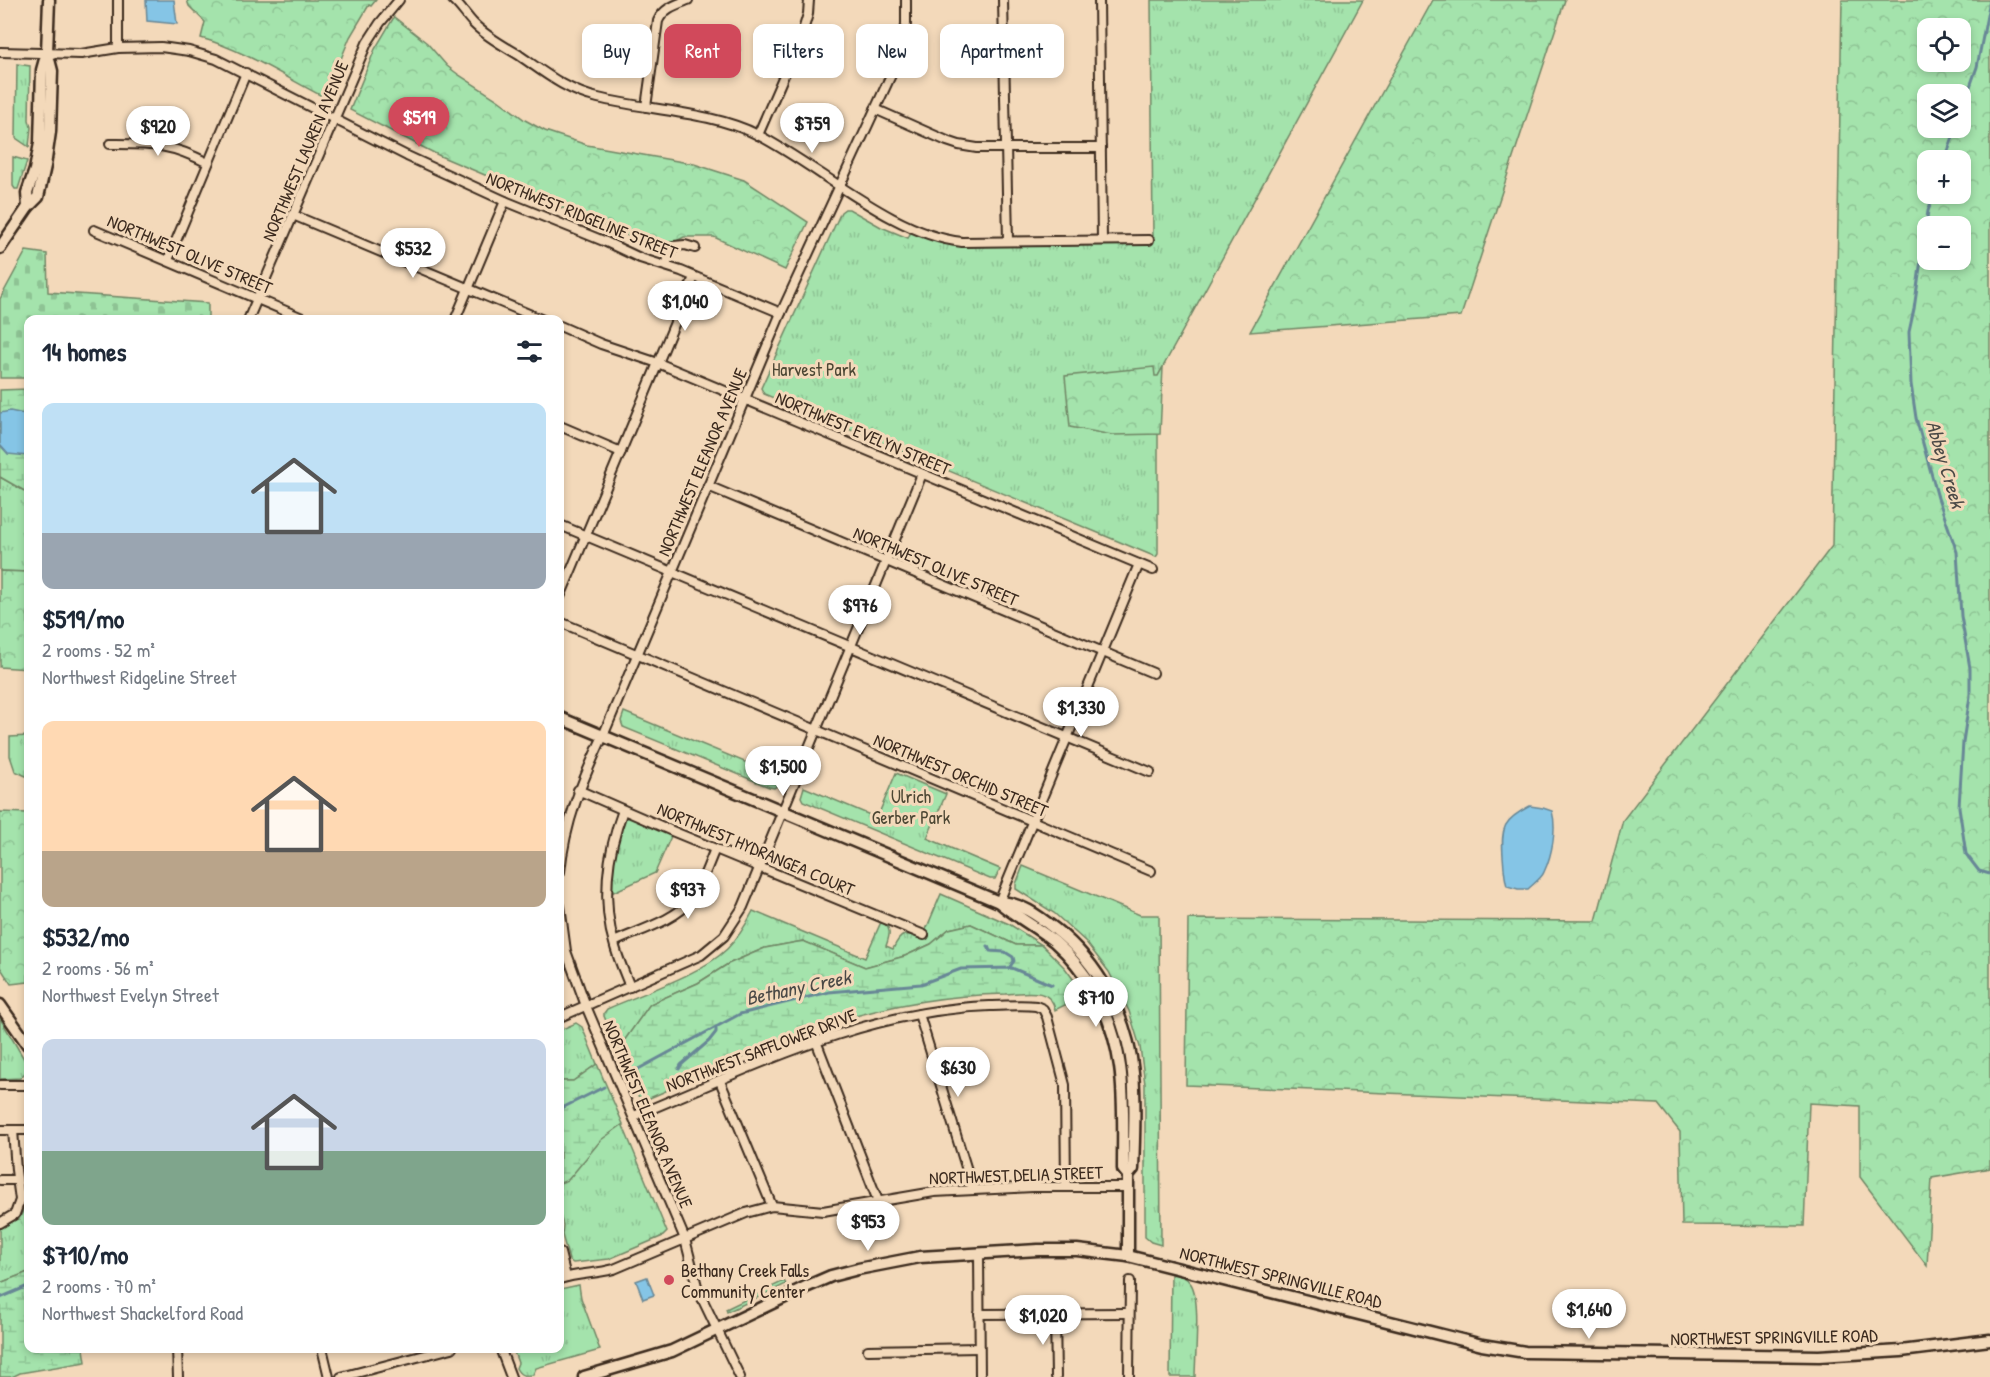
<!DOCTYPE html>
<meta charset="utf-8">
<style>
body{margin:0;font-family:"Patrick Hand",sans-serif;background:#f6f6f7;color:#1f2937;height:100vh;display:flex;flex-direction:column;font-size:22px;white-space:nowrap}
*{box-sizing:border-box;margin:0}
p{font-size:20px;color:#747a83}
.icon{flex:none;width:33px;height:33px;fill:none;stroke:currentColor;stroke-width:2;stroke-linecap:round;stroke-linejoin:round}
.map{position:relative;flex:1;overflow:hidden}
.sheet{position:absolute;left:24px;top:315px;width:540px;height:1038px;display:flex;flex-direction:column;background:#fff;border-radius:12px;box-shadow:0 3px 9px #0003}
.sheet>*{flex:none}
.guide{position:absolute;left:582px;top:24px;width:570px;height:54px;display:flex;gap:12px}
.tools{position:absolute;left:1917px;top:18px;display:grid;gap:12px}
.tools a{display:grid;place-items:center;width:54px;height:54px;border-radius:12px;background:#fff;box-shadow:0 3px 9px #0003;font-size:30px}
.price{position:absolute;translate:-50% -51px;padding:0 14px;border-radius:21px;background:#fff;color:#222;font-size:20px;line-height:39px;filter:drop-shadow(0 2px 3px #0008)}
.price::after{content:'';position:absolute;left:50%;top:36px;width:18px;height:14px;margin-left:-9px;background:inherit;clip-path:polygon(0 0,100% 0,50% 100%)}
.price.current{background:#d1495b;color:#fff}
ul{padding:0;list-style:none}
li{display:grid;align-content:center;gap:12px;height:318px;padding:0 18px}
li span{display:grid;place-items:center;height:186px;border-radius:12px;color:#555}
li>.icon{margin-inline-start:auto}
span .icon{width:108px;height:108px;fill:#fffc;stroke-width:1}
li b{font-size:26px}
h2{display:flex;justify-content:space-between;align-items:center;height:72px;padding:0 18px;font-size:26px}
.pill{padding:0 21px;border-radius:12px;background:#fff;box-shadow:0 3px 9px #0003;font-size:21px;line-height:54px}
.pill.current{background:#d1495b;color:#fff}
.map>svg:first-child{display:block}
</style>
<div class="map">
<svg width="1990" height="1377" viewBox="0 0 1990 1377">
<defs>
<pattern id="grass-tufts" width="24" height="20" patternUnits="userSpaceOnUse" patternTransform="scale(1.5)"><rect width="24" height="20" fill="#a4e3ac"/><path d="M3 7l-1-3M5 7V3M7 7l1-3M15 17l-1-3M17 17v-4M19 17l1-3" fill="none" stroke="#8ec394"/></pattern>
<pattern id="forest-crowns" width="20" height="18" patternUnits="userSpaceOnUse" patternTransform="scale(1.5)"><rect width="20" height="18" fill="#a4e3ac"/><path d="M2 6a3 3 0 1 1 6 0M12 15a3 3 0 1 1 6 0" fill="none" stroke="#8ec394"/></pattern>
<pattern id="wetland-marsh" width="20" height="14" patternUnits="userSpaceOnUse" patternTransform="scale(1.5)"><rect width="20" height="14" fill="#a4e3ac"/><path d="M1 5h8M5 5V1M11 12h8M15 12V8" fill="none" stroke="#8ec394"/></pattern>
<pattern id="cemetery-stones" width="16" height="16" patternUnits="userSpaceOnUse" patternTransform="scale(1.5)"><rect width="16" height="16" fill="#a4e3ac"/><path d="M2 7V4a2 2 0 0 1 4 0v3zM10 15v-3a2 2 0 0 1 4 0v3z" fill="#8ec394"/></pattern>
</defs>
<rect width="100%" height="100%" fill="#f3d9ba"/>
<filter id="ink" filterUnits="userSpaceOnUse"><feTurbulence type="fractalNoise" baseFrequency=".0167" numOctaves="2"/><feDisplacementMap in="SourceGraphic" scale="12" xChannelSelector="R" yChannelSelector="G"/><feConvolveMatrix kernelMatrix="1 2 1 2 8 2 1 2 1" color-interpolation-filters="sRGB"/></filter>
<g filter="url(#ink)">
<g fill="url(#grass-tufts)" stroke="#708665" stroke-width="1.5">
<path d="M1151,0h212l-205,376 -3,58h3v120l-2,3 -392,-163 -3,-6 80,-176 4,-3h4l32,18 27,11 5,-11 49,14 191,-2z"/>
<path d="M735,39l4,3 1,9 -7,15 -23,-5v-4l7,-9z"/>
<path d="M17,64l13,2 -1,54 2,7 -2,20 -13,-9z"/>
<path d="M13,157l14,4 -9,28h-3l-2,-3z"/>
<path d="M0,477l28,16v79l-28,-1z"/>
<path d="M624,712l157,65 -3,8 -4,3 -5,-1 -146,-60 -2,-6z"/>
<path d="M28,736v41l-13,-6 -5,-15v-19z"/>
<path d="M896,773l50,21 -19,44 73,31 -5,10h-5l-187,-78 -2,-4 3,-10 73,31z"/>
<path d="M631,816l41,18 -17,39 -46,21 2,-34 12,-42z"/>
<path d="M1023,866l117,49h19l2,330 -10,-3 -6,-5v-153l-5,-37 -11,-36 -20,-39 -23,-30 -32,-29 -38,-24v-5z"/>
<path d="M941,894l68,30 33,21h-26l-45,-21 -22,5 -18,15 -26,12 -40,11 -62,-26 -38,7 -37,16 -30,19 -48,21 -28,40 -5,2 -13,-30v-3l3,-4c36,-16 93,-34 120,-60 11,-11 19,-24 26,-38l112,47 16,-36c11,5 9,13 5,24l7,3c8,-17 12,-17 29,-10z"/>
<path d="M0,1018l27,46v7l-7,7 -20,1z"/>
<path d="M576,1023l6,4 15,37 -24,17h-13v-51z"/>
<path d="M621,1121l46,111 -4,4 -54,23 -36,4 -4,-3 -7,-25 1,-10 -3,-10v-55z"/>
<path d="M28,1201v71l-28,11v-55l18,-10 1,1z"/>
<path d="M1171,1273c8,2 15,3 20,11 10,16 4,72 4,93h-25z"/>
<path d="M579,1285l2,13 19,52 -64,18 -3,7c-9,1 -13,1 -17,-7l2,-5 -5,-14 47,-1v-59z"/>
</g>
<g fill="url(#forest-crowns)" stroke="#708665" stroke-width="1.5" fill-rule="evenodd">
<path d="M187,0h189l-5,6 -2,-1 -19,32 -24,58 -4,1c-39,-20 -78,-46 -121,-58l4,-16 -16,-16z"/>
<path d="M1433,0h132l-104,316 -211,16z"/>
<path d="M1842,0h148v1168l-58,10 -5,88 -67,-89v-71l-51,-3 -5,123 -122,-1 -2,-93 -22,-28 -472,-19 2,-166 408,2 27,-101 209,-274zM1960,28v34h-32v-34zM1960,94v34h-32v-34zM1928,160h32v34h-32zM1960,226v34h-32v-34z"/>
<path d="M394,17l33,26 20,23 12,9 39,25 27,20 20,11 42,14 107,19 50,16 64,42 -23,48 -71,-33h-30l-23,12 -9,-3 -212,-90 -90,-46 25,-61z"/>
<path d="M1154,367l1,9h3l5,-9 -3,67 -48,1 -42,-8 -5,-51z"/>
<path d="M0,571l28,1v97l-28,-2z"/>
<path d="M0,812l28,1v169l-17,2 -11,-17z"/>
</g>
<g fill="url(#wetland-marsh)" stroke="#708665" stroke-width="1.5">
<path d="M28,389v104l-28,-16v-87z"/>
<path d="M971,924l45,21h26l23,23 20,27 -30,15c-4,-24 -31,-17 -49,-16 -57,1 -113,10 -167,27 -66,20 -130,52 -194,79l-7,-4 -21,-50 5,-2 28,-40 48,-21 30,-19 37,-16 38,-7 62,26 40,-11 26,-12 18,-15z"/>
<path d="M597,1064l26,60 -22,16 -33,40 -8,3v-102h13z"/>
<path d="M28,1272v76l56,1 2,13 -66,11 -8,4h-12v-94z"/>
<path d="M784,1281l2,3 -59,28 -1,-3z"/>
</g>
<path fill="url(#cemetery-stones)" stroke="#708665" stroke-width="1.5" d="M26,251l21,3 1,38 160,11v16l-180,1v58h-28v-79z"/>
<g fill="#85c5e6" stroke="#678796" stroke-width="1.5">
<path d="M146,0h28l3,24 -30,-3z"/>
<path d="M10,411l14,3 4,4v38l-20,-2 -8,-9v-32z"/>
<path d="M1530,806l13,2 9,3c5,18 0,44 -8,61 -2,6 -11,12 -16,17h-10l-11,-3c-3,-10 -3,-19 -4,-30 -2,-29 0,-36 27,-50z"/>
<path d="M647,1277l7,18 -11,4 -7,-18z"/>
</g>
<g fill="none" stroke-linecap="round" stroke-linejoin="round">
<g stroke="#678796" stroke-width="3">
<path d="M1960,115l17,-48 13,-67"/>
<path d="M1945,160l11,-32"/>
<path d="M1934,194l-6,17 -14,98 -5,23 2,52 5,34 22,80 19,54 4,64 9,52v28l-7,46 -4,65 7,47 13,17 11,3"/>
<path d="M988,946l2,5 15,1 8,5 1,4 -5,7"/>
<path d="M679,1069l2,-4 28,-24 7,-9v-5"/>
<path d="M631,1073l109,-59 89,-22 92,-8 40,-15 51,-1 40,17"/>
<path d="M560,1109l44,-22"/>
<path d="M0,1298l28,-12"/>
</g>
<g stroke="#3b2a1e" stroke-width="12">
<g id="street">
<path d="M453,0c8,7 14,17 21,24 13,13 30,22 45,31 26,18 48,36 79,43 50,12 115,14 160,37 61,31 135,100 204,107l187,-2"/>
<path d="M1003,0l5,241"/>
<path d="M1099,0l3,240"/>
<path d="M118,48v-48"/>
<path d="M0,52l81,2 37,-6 43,-1 28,4 27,8 191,97 98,45 101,41 34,16 41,13 100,42"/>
<path d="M646,107l12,-86c6,-13 17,-16 30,-21"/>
<path d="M875,109l72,32 12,4 18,3h124"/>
<path d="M758,135l44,-101 6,-20 1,-14"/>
<path d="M110,144c42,0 59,-1 98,19"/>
<path d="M293,215l250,105"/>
<path d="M94,230l213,90"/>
<path d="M168,260l78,-187"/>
<path d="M666,266l5,-17 3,-3 11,-1 10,3"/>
<path d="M248,320l119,-277 13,-20 19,-23"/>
<path d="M455,320l50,-119"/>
<path d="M560,326l41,18 57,19 495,207"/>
<path d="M560,426l61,26"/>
<path d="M708,486l445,187"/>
<path d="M560,525l590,247"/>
<path d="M560,597l134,-320"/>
<path d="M560,622l591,249"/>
<path d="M578,790l94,41 252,104"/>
<path d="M623,810c-16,43 -22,92 -8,137 4,14 10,27 15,40"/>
<path d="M560,872c5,-50 22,-91 43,-136l178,-423 122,-264 3,-25v-24"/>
<path d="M999,902l140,-338"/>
<path d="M560,906l6,45 20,55 99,233 13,51 42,87"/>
<path d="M614,942c23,-11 61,-21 77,-42 11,-15 17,-35 24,-51"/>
<path d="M919,1014l54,176"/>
<path d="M560,1017l141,-62 23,-19 19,-29 179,-433"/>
<path d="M816,1041l62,160"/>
<path d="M720,1081l52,125"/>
<path d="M0,1085h28"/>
<path d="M634,1116c115,-47 229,-106 356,-110 15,0 31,-2 46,0l7,3 4,8 18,68 1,102"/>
<path d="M0,1130h28"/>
<path d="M0,1180h17"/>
<path d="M0,1223l15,-9 5,-14 -4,-30 -3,-40"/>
<path d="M560,1253l6,24"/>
<path d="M979,1253l1,124"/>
<path d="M560,1279c18,-6 36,-5 54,-10l132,-56 26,-7 51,5 111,-19 99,-5h95"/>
<path d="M979,1314l150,-1"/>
<path d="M1055,1315l1,62"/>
<path d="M177,1348l1,29"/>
<path d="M322,1348l7,29"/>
<path d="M500,1348l11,29"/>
<path d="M868,1350l111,-2"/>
<path d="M341,1377l111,-29"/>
<path d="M1129,1377l1,-96"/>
</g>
</g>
<g stroke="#3b2a1e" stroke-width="15">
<g id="secondary">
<path d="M28,207l-1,-14 8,-23 5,-27 2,-73 5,-18 2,-52"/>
<path d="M0,248l28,-41 10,-10 7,-31 5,-34 2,-61 -5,-19"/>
<path d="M560,718l439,184c17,15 38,25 56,40 16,14 29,31 40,49 33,60 28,112 28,178l5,6"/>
<path d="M999,902c22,1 38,13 56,27 44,34 73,89 78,144 3,32 1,65 0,96l-5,6v81"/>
<path d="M0,1005l28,40"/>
<path d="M584,1377l88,-26 136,-65 23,-10 27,-7 62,-12 118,-7h39l51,6 354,89 43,7 294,4 82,-5 89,-11"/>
</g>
</g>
<use href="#street" stroke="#f3d9ba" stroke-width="8"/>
<use href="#secondary" stroke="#f3d9ba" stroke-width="10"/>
</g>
</g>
<circle fill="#d1495b" stroke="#f3d9ba" stroke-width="2" cx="669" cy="1280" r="6"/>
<g text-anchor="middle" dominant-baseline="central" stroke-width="6" stroke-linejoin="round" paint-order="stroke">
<g font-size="18" fill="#3b2a1e" stroke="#f3d9ba">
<text transform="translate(305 151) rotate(-67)">NORTHWEST LAUREN AVENUE</text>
<text transform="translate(582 215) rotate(22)">NORTHWEST RIDGELINE STREET</text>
<text transform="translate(190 254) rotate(23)">NORTHWEST OLIVE STREET</text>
<text transform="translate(863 433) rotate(23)">NORTHWEST EVELYN STREET</text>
<text transform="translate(702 462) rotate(-67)">NORTHWEST ELEANOR AVENUE</text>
<text transform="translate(936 566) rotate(23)">NORTHWEST OLIVE STREET</text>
<text transform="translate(961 775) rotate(23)">NORTHWEST ORCHID STREET</text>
<text transform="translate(756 849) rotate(23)">NORTHWEST HYDRANGEA COURT</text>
<text transform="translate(761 1050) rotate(-21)">NORTHWEST SAFFLOWER DRIVE</text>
<text transform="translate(648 1114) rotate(67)">NORTHWEST ELEANOR AVENUE</text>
<text transform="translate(1016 1175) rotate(-2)">NORTHWEST DELIA STREET</text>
<text transform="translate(1281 1277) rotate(14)">NORTHWEST SPRINGVILLE ROAD</text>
<text transform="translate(1774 1337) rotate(-1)">NORTHWEST SPRINGVILLE ROAD</text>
</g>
<g font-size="18" fill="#4b4633" stroke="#f3d9ba">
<text x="814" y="369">Harvest Park</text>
<text x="911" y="796">Ulrich<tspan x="911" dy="21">Gerber Park</tspan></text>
</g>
<g font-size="18" fill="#3b2a1e" stroke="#f3d9ba" text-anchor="start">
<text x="681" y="1270">Bethany Creek Falls<tspan x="681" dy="21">Community Center</tspan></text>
</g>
<g font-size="20" font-style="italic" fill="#4a4946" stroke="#f3d9ba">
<text transform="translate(1946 464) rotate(73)">Abbey Creek</text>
<text transform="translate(798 987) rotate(-12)">Bethany Creek</text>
</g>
</g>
</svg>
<div class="tools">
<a><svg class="icon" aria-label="locate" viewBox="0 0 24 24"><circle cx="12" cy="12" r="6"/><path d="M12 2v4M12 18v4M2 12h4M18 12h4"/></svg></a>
<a><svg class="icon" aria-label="layers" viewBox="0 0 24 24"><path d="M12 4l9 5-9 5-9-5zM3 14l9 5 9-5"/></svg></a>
<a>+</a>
<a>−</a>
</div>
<b class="price current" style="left:419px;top:148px">$519</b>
<b class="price" style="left:812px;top:154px">$759</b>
<b class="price" style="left:158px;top:157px">$920</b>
<b class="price" style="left:413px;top:279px">$532</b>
<b class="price" style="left:685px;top:332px">$1,040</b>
<b class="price" style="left:860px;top:636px">$976</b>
<b class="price" style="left:1081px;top:738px">$1,330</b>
<b class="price" style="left:783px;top:797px">$1,500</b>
<b class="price" style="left:688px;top:920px">$937</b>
<b class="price" style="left:1096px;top:1028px">$710</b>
<b class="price" style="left:958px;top:1098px">$630</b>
<b class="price" style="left:868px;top:1252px">$953</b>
<b class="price" style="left:1589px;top:1340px">$1,640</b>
<b class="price" style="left:1043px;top:1346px">$1,020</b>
<div class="guide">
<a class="pill">Buy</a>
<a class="pill current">Rent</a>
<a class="pill">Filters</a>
<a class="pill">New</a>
<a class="pill">Apartment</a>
</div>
<section class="sheet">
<h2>14 homes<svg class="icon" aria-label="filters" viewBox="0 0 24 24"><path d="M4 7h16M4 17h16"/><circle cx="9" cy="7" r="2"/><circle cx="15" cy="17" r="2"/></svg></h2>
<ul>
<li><span style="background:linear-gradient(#bfe0f5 70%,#9aa5b1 0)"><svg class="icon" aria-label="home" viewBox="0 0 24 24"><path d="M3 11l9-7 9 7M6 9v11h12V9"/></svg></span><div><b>$519/mo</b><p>2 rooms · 52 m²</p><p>Northwest Ridgeline Street</p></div></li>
<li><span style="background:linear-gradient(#ffd9b3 70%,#b9a48a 0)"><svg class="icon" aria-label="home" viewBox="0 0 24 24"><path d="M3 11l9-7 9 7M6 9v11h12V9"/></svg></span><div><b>$532/mo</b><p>2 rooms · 56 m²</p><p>Northwest Evelyn Street</p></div></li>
<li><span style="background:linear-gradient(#c9d6e8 60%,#7fa58c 0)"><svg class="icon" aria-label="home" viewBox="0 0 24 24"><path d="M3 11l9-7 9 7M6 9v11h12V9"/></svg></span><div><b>$710/mo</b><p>2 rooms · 70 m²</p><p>Northwest Shackelford Road</p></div></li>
</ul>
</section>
</div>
